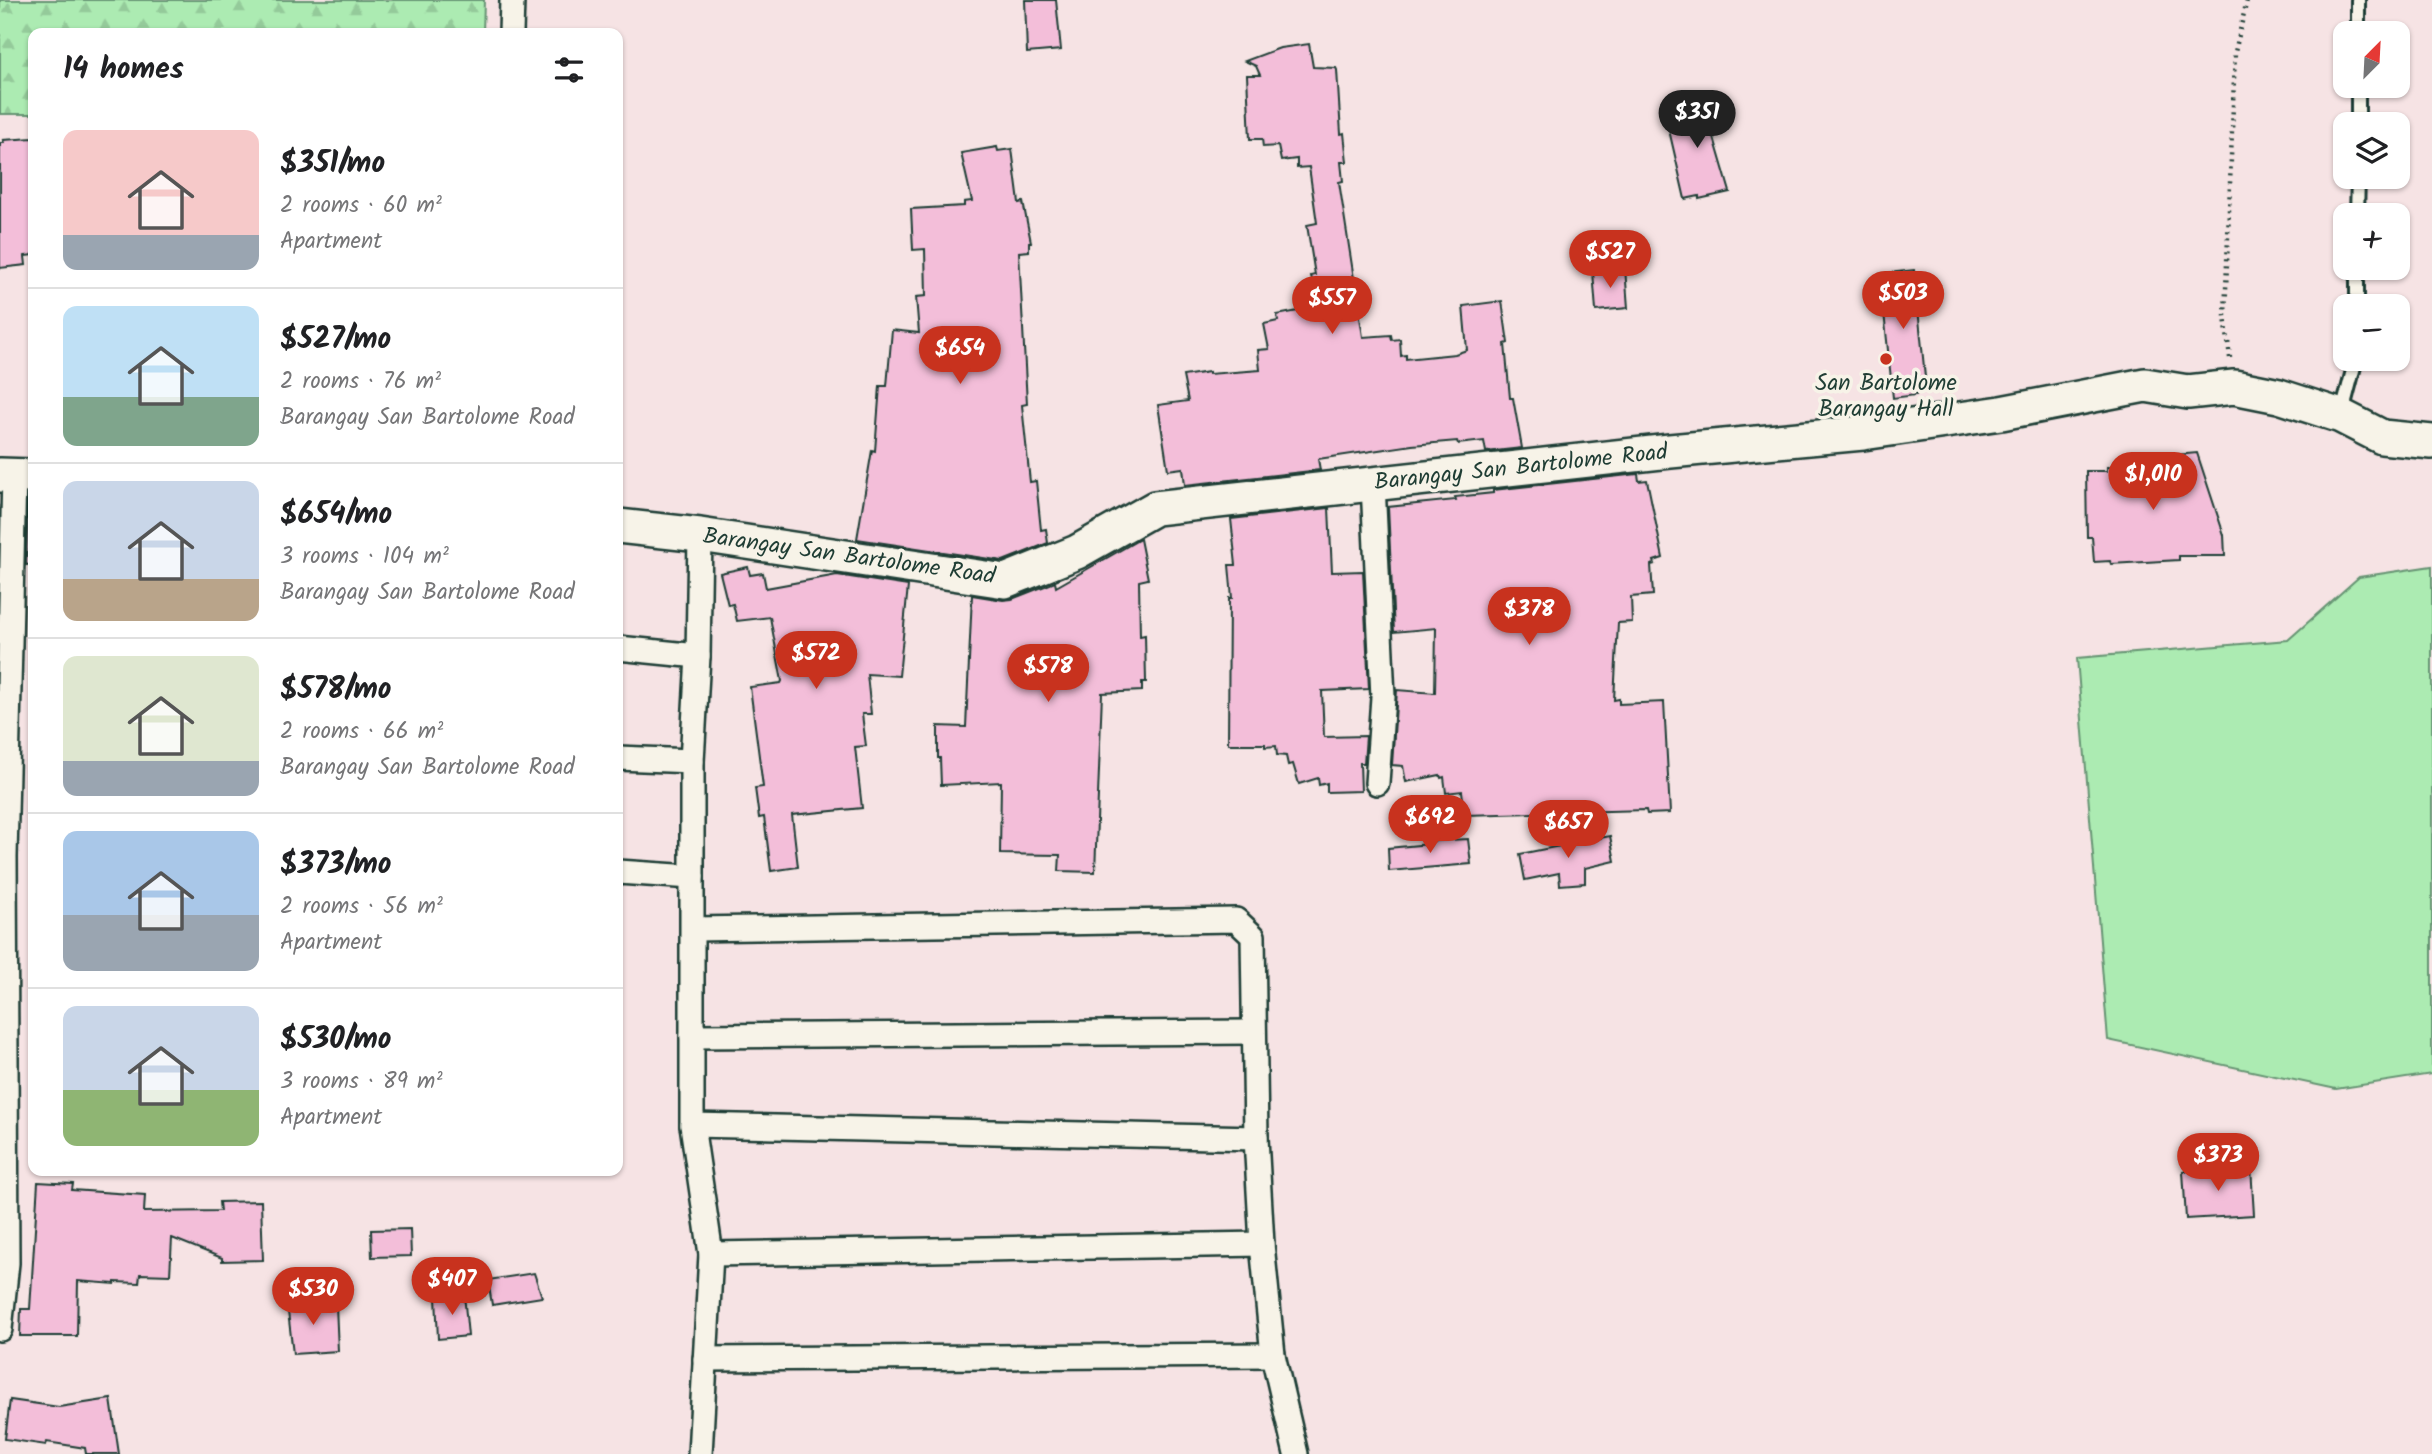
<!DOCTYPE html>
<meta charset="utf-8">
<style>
body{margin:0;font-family:Kalam,sans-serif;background:#f2f2f2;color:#202124;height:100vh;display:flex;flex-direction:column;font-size:26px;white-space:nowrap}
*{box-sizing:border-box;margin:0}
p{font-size:23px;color:#757577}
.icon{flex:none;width:38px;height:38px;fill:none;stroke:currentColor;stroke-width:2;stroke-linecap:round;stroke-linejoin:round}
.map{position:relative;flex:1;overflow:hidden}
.drawer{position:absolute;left:28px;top:28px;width:595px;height:1148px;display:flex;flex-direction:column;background:#fff;border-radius:14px;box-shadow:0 2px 5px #0004}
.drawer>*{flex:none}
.needle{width:46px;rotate:24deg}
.buttons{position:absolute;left:2333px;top:21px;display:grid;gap:14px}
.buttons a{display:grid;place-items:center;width:77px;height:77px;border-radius:14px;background:#fff;box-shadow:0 2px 5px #0004;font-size:35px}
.price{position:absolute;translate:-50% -60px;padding:0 16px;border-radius:24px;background:#c8321e;color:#fff;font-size:23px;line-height:46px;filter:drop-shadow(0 2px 4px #0008)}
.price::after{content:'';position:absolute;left:50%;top:42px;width:21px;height:16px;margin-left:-10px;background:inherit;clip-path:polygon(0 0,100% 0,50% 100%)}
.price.selected{background:#222;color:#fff}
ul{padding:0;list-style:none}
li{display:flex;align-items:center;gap:21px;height:175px;padding:0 35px}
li+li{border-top:2px solid #e0e0e0}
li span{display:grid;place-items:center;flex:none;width:196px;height:140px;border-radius:14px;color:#555}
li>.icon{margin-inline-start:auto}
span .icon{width:84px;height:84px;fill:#fffc;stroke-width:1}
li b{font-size:30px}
h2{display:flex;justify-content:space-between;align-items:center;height:84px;padding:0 35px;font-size:30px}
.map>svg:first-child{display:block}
</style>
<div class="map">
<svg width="2432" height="1454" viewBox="0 0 2432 1454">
<defs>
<pattern id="forest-firs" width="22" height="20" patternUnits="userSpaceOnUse" patternTransform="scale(1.75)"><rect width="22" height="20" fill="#acebb2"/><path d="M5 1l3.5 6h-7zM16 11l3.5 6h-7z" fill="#94ca9a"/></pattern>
</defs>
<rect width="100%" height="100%" fill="#f6e3e4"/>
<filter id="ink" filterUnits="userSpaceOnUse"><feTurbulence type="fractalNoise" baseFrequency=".0143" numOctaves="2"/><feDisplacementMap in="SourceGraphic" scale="14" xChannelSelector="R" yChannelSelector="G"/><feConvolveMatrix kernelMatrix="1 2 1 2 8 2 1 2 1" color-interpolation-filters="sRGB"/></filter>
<g filter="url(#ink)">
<path fill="#acebb2" stroke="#669473" stroke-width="2" d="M2432,566v508l-96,15 -228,-49 -31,-382 211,-18 71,-63z"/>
<path fill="url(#forest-firs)" stroke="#669473" stroke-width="2" d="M0,0h484l-1,33h-450v81h-33z"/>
<g fill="#f3bed9" stroke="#1f3d34" stroke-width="2">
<path d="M1025,0h31l5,50 -34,3z"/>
<path d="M1309,44l4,23 23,1 1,2 4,64 3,-1 3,29h-6l2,19 -4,1 24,155 28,-2 1,5 8,-1 1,17 5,-1v4l49,-5 12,-4 -4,-44 39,-5 6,42 -3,1 5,54h3l9,50 -36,4 -2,-11 -26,3 -1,-3 -45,4 -94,14 2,11 -135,15 -2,-17 -15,2 -10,-65 30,-4 -5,-25 26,-4v2l51,-4 -2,-20 11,-1 -5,-25 14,-3 -1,-6 42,-8 -8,-31 4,-1 -8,-50 10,-2 -8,-56 -12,1v-9l-16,2 -3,-15 -15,1 -1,-8h-12l-3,-64h13l-4,-9 -11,-5 35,-13z"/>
<path d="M1709,98l4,36 17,58 -31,7v-3l-14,3 -16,-69 4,-1 -3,-26z"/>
<path d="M33,138v117l-8,1 1,9 -26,3v-125h4l-1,-3z"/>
<path d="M997,147l1,4 14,-2 7,54 4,-1 8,40h-2v9l-10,1 8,152 -5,1 8,77 6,-1 5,49 5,-1 2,14 -45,18 -146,-22 15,-89 3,1 5,-65h7l5,-56 27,3 -3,-36 10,-1 -1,-47 -12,1 -2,-41 53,-3v-4l8,-1 -11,-48z"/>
<path d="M1625,268l3,40 -32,3 -3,-40z"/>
<path d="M1914,270l11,107h-11l2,18 -23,3 -13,-124z"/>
<path d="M2197,453l27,82 1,21h-46v4l-68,4 -1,-3 -16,1 -2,-25h-5l-1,-66h21v-4l24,1v-6l35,1 -1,-7z"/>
<path d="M1638,474l1,7 8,-1 16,78 -9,3 1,3 -4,1 2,30 -22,2 1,25 -14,1 -4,77 5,-1v5l45,-2 6,111 -23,1 -1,-4 -181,5 -3,-24 -16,2 -2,-16 -3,1 -1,-3 -34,7 -3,-16 -11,-1 5,-75 38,3 1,-65 -42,4 -6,-125 68,-7 -1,-3 38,-4v-3z"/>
<path d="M28,495h5v69l-7,1z"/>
<path d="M1329,508l3,64 31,-1 6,118 -47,2 2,46 42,-1 -2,27h-4l1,28 -34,1v-9l-8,2 -1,-7 -19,6 -6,-20 -5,1 -2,-9 -9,-1 -1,-9 -11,1v-3h-37l1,-146h3l-3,-33h7l-5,-46z"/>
<path d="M1140,539l8,40 -9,2 1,55 5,-1 1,47h-4v9l-40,2 -7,179 -36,-1 1,-16 -60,-1 1,-72 -60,3 -1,-27h-2v-32l28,1 6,-132 31,5 9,-1 43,-17 1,5z"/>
<path d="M748,567l2,8 13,-2 3,15 71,-13 71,11 -9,90 -32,-2 4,40h-9l4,32 -11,1 7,61 -70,7 6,52 -27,4 -7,-54 -5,1 -4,-30 8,-1 -13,-100 31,-4 1,-2 -12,-64 -33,4 -4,-17 -5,1 -8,-32z"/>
<path d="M1610,836l5,25 -30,7v15l-25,2 -1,-12 -34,7 -5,-26z"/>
<path d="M1468,839l3,25 -82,7 -1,-23 41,-4v-3z"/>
<path d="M2251,1167l3,48 -68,4 -3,-48z"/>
<path d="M38,1182l35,2 -1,6 73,5 -1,17 76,-1 -1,-9 42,-1 2,59 -41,1v-3l-50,-20 -2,37 -30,-1 -1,9 -24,-1v2l-37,-3 -1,55h-57l1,-27h9z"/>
<path d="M410,1229l1,27 -39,1 -1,-27z"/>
<path d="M534,1273l8,24 -50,8 -4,-25z"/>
<path d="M464,1294l4,42 -30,3 -2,-42z"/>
<path d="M318,1300l1,5h17l2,46 -45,3 -6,-51z"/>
<path d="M111,1399l8,55h-33l-1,-6 -38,-6 -1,3 -41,-6 5,-39 49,7z"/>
</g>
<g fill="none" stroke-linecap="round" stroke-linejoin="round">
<g stroke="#1f3d34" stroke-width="18">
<g id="lane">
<path d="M2358,33v-33"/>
<path d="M2358,124v-38"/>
<path d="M2357,215l1,-38"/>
<path d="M2357,306v-38"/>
<path d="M2341,416l15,-57"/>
</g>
</g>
<g stroke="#1f3d34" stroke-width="28">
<g id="street">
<path d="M511,33l1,-33"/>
<path d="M1373,484l10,213 -6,86"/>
<path d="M700,535l-2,121 -6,105v364l19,129 -11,200"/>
<path d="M618,648l80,8"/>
<path d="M618,758l74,3"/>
<path d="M618,872l74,5"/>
<path d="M694,929l542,-9 17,16 3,202 6,106 11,111 23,99"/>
<path d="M692,1036l561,-4"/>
<path d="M692,1125l564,13"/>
<path d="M711,1254l551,-10"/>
<path d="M0,1329l7,-66 -2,-406 9,-382"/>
<path d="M705,1359l568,-4"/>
</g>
</g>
<g stroke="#1f3d34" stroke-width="38">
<g id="secondary">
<path d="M0,475l33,1"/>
<path d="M618,526l82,9 305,46 72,-29 78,-44 515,-57 193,-18 138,-20 144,-28 43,7 46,-5 45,9 62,20 41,21 50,5"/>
</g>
</g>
<path stroke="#1f3d34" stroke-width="4.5" stroke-dasharray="2 5" stroke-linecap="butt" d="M2230,358l-5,-42 10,-264 12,-52"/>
<use href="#lane" stroke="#f7f3e8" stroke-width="12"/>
<use href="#street" stroke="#f7f3e8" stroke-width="23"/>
<use href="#secondary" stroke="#f7f3e8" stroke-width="33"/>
</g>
</g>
<circle fill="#c8321e" stroke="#f7f3e8" stroke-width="2.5" cx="1886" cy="359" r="7"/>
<g text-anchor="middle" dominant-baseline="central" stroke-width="7" stroke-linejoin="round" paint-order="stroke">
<g font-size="23" fill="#1f3d34" stroke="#f7f3e8">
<text x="1886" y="384">San Bartolome<tspan x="1886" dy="26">Barangay Hall</tspan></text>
</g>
<g font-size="23" fill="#1f3d34" stroke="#f7f3e8">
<text transform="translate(1521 468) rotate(-6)">Barangay San Bartolome Road</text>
<text transform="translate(849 557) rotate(8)">Barangay San Bartolome Road</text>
</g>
</g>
</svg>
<div class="buttons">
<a><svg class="needle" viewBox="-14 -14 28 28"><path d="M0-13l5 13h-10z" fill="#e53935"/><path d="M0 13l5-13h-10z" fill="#757577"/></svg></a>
<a><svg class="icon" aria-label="layers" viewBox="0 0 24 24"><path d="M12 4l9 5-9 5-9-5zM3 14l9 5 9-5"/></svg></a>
<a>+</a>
<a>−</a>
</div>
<b class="price selected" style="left:1697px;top:150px">$351</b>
<b class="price" style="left:1610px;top:290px">$527</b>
<b class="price" style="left:1903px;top:331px">$503</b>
<b class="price" style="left:1332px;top:336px">$557</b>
<b class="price" style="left:960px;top:386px">$654</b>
<b class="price" style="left:2153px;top:512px">$1,010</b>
<b class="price" style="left:1529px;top:647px">$378</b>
<b class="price" style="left:816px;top:691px">$572</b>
<b class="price" style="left:1048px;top:704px">$578</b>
<b class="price" style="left:1430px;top:855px">$692</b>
<b class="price" style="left:1568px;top:860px">$657</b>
<b class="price" style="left:2218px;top:1193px">$373</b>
<b class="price" style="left:452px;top:1317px">$407</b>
<b class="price" style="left:313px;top:1327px">$530</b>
<section class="drawer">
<h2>14 homes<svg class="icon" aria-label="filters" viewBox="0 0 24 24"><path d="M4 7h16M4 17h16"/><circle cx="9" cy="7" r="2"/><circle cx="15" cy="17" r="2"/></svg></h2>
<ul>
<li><span style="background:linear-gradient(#f6c9c9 75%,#9aa5b1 0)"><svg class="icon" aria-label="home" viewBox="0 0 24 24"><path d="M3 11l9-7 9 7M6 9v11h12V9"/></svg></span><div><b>$351/mo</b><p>2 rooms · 60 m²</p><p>Apartment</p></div></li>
<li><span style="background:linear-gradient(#bfe0f5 65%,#7fa58c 0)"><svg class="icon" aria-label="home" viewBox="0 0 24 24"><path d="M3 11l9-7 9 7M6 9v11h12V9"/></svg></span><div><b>$527/mo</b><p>2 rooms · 76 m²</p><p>Barangay San Bartolome Road</p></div></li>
<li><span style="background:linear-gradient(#c9d6e8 70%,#b9a48a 0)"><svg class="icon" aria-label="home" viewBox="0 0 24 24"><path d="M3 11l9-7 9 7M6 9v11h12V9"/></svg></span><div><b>$654/mo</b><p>3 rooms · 104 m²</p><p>Barangay San Bartolome Road</p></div></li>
<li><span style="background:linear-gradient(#dfe7d0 75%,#9aa5b1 0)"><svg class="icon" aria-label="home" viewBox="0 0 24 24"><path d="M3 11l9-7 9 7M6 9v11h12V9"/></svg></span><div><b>$578/mo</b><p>2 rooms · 66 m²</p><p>Barangay San Bartolome Road</p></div></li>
<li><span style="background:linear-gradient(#a9c7e8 60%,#9aa5b1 0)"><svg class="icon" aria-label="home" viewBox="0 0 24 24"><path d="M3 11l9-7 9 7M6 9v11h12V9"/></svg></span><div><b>$373/mo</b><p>2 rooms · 56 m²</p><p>Apartment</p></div></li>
<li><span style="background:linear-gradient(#c9d6e8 60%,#8fb573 0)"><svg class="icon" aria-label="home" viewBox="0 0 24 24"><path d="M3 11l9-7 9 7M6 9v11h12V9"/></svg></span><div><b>$530/mo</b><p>3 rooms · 89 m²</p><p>Apartment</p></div></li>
</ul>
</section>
</div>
